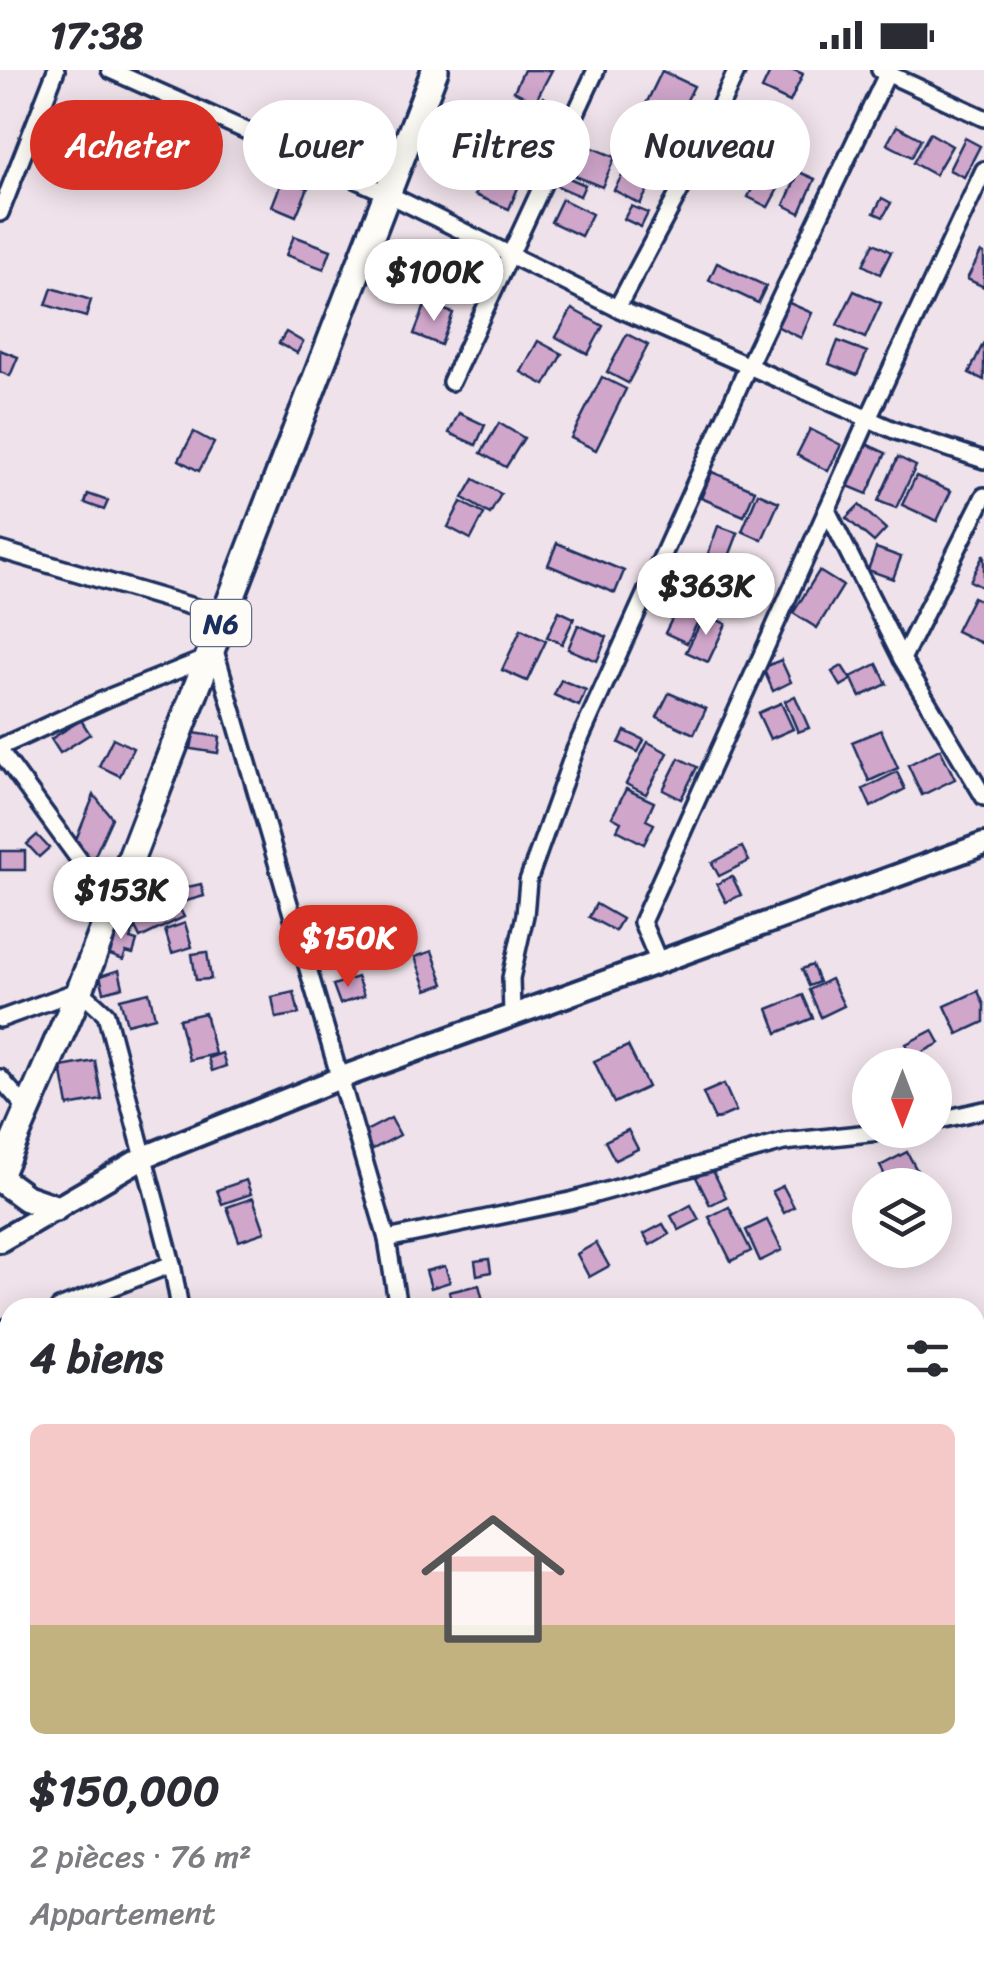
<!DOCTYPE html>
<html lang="fr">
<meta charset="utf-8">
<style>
body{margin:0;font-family:Sriracha,sans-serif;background:#f2f2f3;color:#2b2b33;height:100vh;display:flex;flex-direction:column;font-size:38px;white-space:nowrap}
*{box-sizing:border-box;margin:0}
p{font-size:32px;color:#7c7c81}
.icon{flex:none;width:55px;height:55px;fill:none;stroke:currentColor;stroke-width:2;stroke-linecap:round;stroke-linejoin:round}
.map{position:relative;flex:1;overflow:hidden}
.details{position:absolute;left:0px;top:1228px;width:985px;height:672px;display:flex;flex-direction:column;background:#fff;border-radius:30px 30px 0 0;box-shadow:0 5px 25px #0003}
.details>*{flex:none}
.hud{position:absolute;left:30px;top:30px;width:925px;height:90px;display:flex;gap:20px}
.needle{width:65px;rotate:180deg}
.tools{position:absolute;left:852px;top:978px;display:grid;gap:20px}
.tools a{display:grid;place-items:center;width:100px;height:100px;border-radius:50%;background:#fff;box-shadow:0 5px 25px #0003;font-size:50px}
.price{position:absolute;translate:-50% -85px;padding:0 22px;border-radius:35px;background:#fff;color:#222;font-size:32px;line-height:65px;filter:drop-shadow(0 2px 5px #0008)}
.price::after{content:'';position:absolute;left:50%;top:60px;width:30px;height:22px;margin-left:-15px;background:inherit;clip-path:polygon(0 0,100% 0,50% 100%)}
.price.active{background:#d93025;color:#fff}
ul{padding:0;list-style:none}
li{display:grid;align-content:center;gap:20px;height:530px;padding:0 30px}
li+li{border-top:2px solid #e1e1e2}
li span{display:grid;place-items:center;height:310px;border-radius:15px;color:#555}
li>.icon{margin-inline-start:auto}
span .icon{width:180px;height:180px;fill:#fffc;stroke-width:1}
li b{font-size:42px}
h2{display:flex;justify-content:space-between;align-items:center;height:120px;padding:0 30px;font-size:42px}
.pill{padding:0 35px;border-radius:45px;background:#fff;box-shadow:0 5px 25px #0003;font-size:35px;line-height:90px}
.pill.active{background:#d93025;color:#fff}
.status{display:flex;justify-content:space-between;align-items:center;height:70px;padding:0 50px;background:#fff;direction:ltr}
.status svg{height:28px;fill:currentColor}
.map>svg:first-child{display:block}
</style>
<div class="status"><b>17:38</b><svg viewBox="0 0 49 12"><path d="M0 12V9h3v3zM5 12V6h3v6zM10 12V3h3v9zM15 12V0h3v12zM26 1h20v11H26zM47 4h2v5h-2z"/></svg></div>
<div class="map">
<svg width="984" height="1899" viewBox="0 0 984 1899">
<rect width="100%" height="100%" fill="#f0e2ea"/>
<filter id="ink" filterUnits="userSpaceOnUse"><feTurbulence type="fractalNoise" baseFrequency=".01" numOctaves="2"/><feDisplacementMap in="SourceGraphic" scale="20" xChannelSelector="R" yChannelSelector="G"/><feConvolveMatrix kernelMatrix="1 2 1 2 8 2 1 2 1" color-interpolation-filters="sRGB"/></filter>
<g filter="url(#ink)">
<g fill="#d0a6cb" stroke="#1b2f5e" stroke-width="2.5">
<path d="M524,0h28l-17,32 -21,-11z"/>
<path d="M771,0h23l9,4 -13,28 -28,-13z"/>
<path d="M662,1l32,15 -17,34 -31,-16z"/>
<path d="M543,27l16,8 -11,21 -16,-8z"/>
<path d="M475,36l23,9 -15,35 -22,-9z"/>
<path d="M501,48l18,8 -15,35 -19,-8z"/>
<path d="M642,51l33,17 -18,35 -33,-17z"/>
<path d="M897,56l24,13 -9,18 -25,-13z"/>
<path d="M116,58l16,6 -8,18 -15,-6z"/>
<path d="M930,63l22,13 -17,29 -22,-12z"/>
<path d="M965,68l15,8 -16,31 -15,-7z"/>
<path d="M588,76l27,11 -13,30 -27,-11z"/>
<path d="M512,87l15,5 -6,16 -15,-6z"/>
<path d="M629,93l26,14 -15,27 -26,-14z"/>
<path d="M765,93l21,11 -18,33 -20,-10z"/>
<path d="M486,99l34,14 -11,26 -34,-14z"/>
<path d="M799,102l16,7 -15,34 -16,-8z"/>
<path d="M560,104l25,11 -5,11 -25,-11z"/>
<path d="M283,108l25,10 -12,28 -24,-10z"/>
<path d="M882,128l9,5 -8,14 -9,-4z"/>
<path d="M562,129l30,15 -11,22 -30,-14z"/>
<path d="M631,136l17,7 -7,14 -17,-8z"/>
<path d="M294,166l37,14 -7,19 -38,-14z"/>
<path d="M874,173l17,9 -11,22 -17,-9z"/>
<path d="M981,182l3,2v33l-17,-8z"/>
<path d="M717,193l49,23 -8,17 -49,-23z"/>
<path d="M52,218l39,12 -5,17 -40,-12z"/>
<path d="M854,221l27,12 -16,35 -28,-13z"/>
<path d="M787,232l25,11 -11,25 -25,-12z"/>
<path d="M426,233l27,10 -12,32 -27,-11z"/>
<path d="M572,239l31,17 -15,28 -32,-17z"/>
<path d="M286,262l17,10 -6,11 -18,-10z"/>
<path d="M627,264l21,11 -20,38 -21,-11z"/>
<path d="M538,271l24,13 -17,31 -24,-13z"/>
<path d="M838,271l29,11 -10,23 -28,-11z"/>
<path d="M983,274l1,1v35l-15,-7z"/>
<path d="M0,280l18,7 -8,19 -10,-4z"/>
<path d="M602,307l24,12 -30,61 -25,-12z"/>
<path d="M459,343l26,12 -9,20 -27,-12z"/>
<path d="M499,353l25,15 -18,29 -25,-14z"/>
<path d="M810,359l31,16 -13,26 -31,-16z"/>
<path d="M194,362l20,11 -15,28 -20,-11z"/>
<path d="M866,374l20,9 -19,41 -19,-8z"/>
<path d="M898,387l18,9 -20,42 -18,-7z"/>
<path d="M712,402l43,18 -11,26 -43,-18z"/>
<path d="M916,406l35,15 -14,30 -35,-16z"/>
<path d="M474,409l27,15 -11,20 -27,-16z"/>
<path d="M758,423l21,9 -17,38 -20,-9z"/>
<path d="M88,424l20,7 -4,9 -19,-7z"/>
<path d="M461,432l23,12 -13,25 -23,-12z"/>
<path d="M859,435l27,24 -12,13 -28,-24z"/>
<path d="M718,456l20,7 -13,34 -19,-8z"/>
<path d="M557,473l67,28 -9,22 -67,-28z"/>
<path d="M876,478l25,9 -8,22 -25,-9z"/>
<path d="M984,484v34l-14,-7z"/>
<path d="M688,487l30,12 -7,19 -30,-12z"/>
<path d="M819,501l24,15 -26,42 -24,-15z"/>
<path d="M728,503l44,21 -6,12 -12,-7 -7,15 -31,-15z"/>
<path d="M973,527l11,5v34l-3,7 -25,-12z"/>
<path d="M681,531l22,11 -16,31 -22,-10z"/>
<path d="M559,541l15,7 -12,26 -15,-7z"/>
<path d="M705,544l21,10 -18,38 -22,-10z"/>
<path d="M578,555l29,12 -10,24 -29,-12z"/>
<path d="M521,559l25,12 -19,40 -25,-11z"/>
<path d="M781,590l10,22 -18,9 -10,-23z"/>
<path d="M877,594l10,20 -27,13 -9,-20z"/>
<path d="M842,596l9,14 -10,6 -9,-14z"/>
<path d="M561,610l25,10 -7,16 -25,-11z"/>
<path d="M669,623l37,16 -12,25 -37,-17z"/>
<path d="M795,626l14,32 -11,4 -13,-31z"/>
<path d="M781,633l12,26 -23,10 -12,-26z"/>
<path d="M81,650l9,14 -30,19 -9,-14z"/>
<path d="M881,660l17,38 -29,13 -17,-39z"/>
<path d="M625,661l19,9 -6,12 -19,-9z"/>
<path d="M194,663l26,4 -2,16 -27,-4z"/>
<path d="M113,668l20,10 -13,28 -21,-10z"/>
<path d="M648,672l20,11 -22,41 -20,-10z"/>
<path d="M940,679l15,30 -33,16 -14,-30z"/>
<path d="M679,688l18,9 -16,32 -18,-9z"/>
<path d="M897,702l8,17 -34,18 -8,-18z"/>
<path d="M626,719l28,13 -8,18 8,4 -10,20 -27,-14 4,-8 -9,-5z"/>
<path d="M94,725l18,23 -21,46 -16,-22z"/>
<path d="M37,765l12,13 -10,9 -12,-13z"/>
<path d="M742,777l7,14 -30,15 -7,-13z"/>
<rect x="0" y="781" width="25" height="19"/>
<path d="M732,806l9,19 -15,7 -9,-18z"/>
<path d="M201,814l3,12 -25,7 -4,-13z"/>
<path d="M172,823l12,24 -44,21 -12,-25z"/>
<path d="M596,834l26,15 -7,12 -26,-14z"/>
<path d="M116,853l18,6 -4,10 7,2 -4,13 -7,-2 -3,8 -18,-7z"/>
<path d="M185,853l7,24 -20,6 -7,-23z"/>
<path d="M432,881l12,33 -17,6 -12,-33z"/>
<path d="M207,882l4,27 -15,1 -4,-26z"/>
<path d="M812,895l7,17 -10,4 -7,-17z"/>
<path d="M119,900l4,17 -19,5 -4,-16z"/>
<path d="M357,907l7,19 -24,8 -7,-19z"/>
<path d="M831,909l13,27 -23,11 -12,-27z"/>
<path d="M978,921l6,14v17l-26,12 -13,-28z"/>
<path d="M149,922l6,25 -28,7 -7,-25z"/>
<path d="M294,922l5,22 -23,4 -4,-21z"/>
<path d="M803,925l10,23 -36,15 -9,-24z"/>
<path d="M205,943l10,41 -26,6 -10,-41z"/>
<path d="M933,960l7,13 -27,14 -7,-13z"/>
<path d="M628,976l20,41 -34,16 -20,-42z"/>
<path d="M222,983l4,13 -14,5 -4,-13z"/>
<path d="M95,991l7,39 -34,6 -7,-39z"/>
<path d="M724,1014l12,27 -21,9 -12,-27z"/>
<path d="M391,1048l9,17 -29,15 -9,-17z"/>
<path d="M628,1060l10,19 -23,11 -10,-19z"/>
<path d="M907,1082l14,26 -14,7h-17l-10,-19z"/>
<path d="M712,1099l14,28 -16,8 -14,-28z"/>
<path d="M246,1110l5,14 -29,10 -5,-14z"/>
<path d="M783,1116l11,21 -10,6 -12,-22z"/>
<path d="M253,1128l12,34 -26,9 -12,-34z"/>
<path d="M691,1135l8,15 -20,10 -8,-14z"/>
<path d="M729,1137l22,44 -20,10 -22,-44z"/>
<path d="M767,1150l15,30 -22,11 -14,-31z"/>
<path d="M663,1154l6,10 -19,11 -6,-11z"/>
<path d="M596,1173l13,23 -20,11 -12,-23z"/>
<path d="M489,1189l2,13 -14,3 -2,-14z"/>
<path d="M445,1196l5,16 -19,6 -5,-17z"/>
<path d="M479,1215l6,23h-32l-4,-16z"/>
<path d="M980,1266l4,3v25l-9,14v-33z"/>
<path d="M10,1344v17l-5,1 -4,-16z"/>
<path d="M10,1370v34l-10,3v-35z"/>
<path d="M984,1403v28l-3,5 -6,-3v-16z"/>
<path d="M6,1715l4,1v44l-10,-3v-21z"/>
<path d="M65,1890h18l22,8 -43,1z"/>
<path d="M216,1890h30l-3,9z"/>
<path d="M252,1890h18l-2,9h-19z"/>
</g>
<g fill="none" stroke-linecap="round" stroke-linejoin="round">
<g stroke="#1b2f5e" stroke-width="22">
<g id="minor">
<path d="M110,0l278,124 229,114 279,123 88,29"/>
<path d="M880,0l104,48"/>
<path d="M0,143l56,-143"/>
<path d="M617,238l67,-125 53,-113"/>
<path d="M451,312l145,-312"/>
<path d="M827,440l75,149 82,138"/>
<path d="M0,480l224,66"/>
<path d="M214,577l173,592 11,69"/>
<path d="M902,589l82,-163"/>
<path d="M0,677l110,-50 98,-39"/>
<path d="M0,681l113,155"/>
<path d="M658,890l-16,-38 226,-503 116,-249"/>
<path d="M512,944l-1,-36 14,-63 3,-34 47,-131 174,-386 140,-294"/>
<path d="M0,949l80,-29 26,24 66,250 8,44"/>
<path d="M0,1008l28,32"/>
<path d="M935,1051l49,-11"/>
<path d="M387,1169l183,-38 214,-59 114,-12"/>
<path d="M59,1238l113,-44"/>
<path d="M0,1260l10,-4"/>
<path d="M0,1457l10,-2"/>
<path d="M975,1551l9,11"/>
<path d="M0,1676l10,-2"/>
<path d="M975,1792l9,3"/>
<path d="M975,1833l9,-23"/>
<path d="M139,1899l3,-9"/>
<path d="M340,1899l3,-9"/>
<path d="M508,1899l4,-9"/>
<path d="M675,1899l4,-9"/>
<path d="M949,1899l3,-9"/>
</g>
</g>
<g stroke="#1b2f5e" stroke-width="28">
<path id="secondary" d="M0,1171l144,-84 196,-79 644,-234"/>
</g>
<g stroke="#1b2f5e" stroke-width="32">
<g id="trunk">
<path d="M0,1103l80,-183 355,-920"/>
<path d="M0,1109l26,19 29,10"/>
</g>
</g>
<use href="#minor" stroke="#fdfcf7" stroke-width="15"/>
<use href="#secondary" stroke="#fdfcf7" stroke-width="20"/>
<use href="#trunk" stroke="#fdfcf7" stroke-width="25"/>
</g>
</g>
<g text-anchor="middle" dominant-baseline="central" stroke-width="9" stroke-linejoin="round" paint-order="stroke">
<rect fill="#fdfcf7" stroke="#5f6c8c" stroke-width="2.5" x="191" y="530" width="60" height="46" rx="8"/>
<g font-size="28" font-weight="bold" fill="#1b2f5e">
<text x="221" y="553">N6</text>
</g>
</g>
</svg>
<div class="tools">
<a><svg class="needle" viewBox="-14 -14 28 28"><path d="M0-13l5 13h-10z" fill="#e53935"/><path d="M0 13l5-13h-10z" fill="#7c7c81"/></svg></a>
<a><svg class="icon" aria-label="layers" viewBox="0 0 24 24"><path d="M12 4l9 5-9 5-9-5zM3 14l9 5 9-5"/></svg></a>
</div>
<b class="price" style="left:434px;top:254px">$100K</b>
<b class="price" style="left:706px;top:568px">$363K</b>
<b class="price" style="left:121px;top:872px">$153K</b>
<b class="price active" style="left:348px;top:920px">$150K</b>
<div class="hud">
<a class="pill active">Acheter</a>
<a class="pill">Louer</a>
<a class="pill">Filtres</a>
<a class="pill">Nouveau</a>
</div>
<section class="details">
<h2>4 biens<svg class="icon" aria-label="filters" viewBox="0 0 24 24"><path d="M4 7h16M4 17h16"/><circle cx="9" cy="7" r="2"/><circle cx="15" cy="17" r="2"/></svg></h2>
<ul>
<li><span style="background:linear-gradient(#f6c9c9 65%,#c2b280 0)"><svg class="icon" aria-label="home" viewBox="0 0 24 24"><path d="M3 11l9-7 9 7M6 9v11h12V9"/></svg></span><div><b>$150,000</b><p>2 pièces · 76 m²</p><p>Appartement</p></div></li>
</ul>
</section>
</div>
